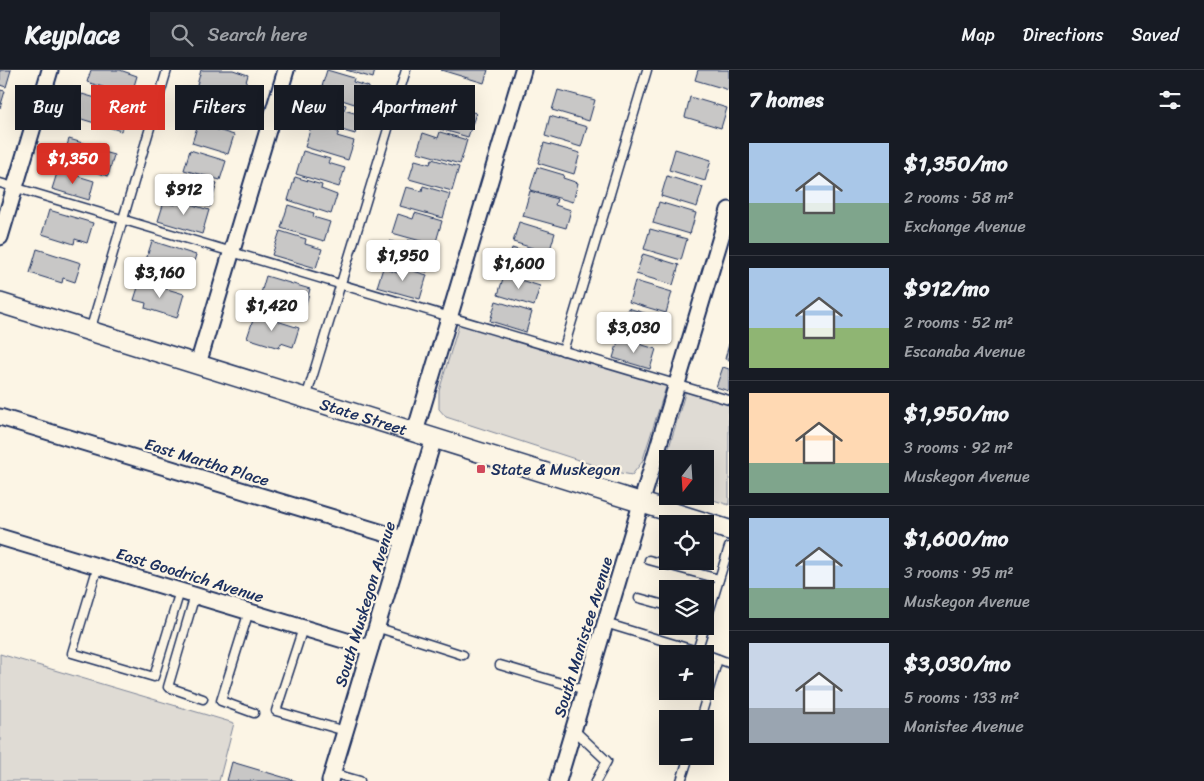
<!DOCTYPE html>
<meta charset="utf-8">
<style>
body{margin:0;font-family:Sriracha,sans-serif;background:#242831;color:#f1f3f6;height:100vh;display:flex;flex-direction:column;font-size:19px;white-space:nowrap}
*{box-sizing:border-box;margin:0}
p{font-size:16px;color:#9ea1a6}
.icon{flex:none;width:28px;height:28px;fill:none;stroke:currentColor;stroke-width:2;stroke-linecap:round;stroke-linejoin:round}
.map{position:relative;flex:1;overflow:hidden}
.drawer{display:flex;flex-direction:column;background:#171b24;width:475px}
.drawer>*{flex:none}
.top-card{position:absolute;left:15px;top:15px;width:475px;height:45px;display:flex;gap:10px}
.needle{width:32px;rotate:197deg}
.buttons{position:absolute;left:659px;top:380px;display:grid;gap:10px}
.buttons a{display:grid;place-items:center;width:55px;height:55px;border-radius:0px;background:#171b24;box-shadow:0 5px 20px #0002;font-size:25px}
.price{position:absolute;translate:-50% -42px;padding:0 11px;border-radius:5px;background:#fff;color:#222;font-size:16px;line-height:32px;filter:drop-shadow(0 1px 2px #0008)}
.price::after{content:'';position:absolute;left:50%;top:30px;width:15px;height:11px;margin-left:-8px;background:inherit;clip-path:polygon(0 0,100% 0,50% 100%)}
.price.current{background:#d93025;color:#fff}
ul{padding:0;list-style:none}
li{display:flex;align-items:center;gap:15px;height:125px;padding:0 20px}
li+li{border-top:1px solid #363941}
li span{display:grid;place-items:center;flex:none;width:140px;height:100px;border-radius:0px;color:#555}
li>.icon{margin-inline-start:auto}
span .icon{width:60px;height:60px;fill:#fffc;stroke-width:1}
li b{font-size:21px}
h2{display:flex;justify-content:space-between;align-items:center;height:60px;padding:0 20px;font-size:21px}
.chip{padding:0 18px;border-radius:0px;background:#171b24;box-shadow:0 5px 20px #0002;font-size:18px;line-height:45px}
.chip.current{background:#d93025;color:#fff}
header{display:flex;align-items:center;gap:30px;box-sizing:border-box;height:70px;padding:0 25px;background:#171b24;border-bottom:1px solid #363941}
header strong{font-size:24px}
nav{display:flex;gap:28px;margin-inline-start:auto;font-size:18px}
.search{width:350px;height:45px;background:#242831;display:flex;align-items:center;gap:12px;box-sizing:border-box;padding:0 18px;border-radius:0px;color:#9ea1a6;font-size:19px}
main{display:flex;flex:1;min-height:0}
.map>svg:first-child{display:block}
</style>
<header>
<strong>Keyplace</strong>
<div class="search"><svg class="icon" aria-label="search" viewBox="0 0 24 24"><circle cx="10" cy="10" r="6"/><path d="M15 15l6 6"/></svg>Search here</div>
<nav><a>Map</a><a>Directions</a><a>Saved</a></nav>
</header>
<main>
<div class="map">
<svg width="729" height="711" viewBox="0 0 729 711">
<rect width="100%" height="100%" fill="#fcf5e5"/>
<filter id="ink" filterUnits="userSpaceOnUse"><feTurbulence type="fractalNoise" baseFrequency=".02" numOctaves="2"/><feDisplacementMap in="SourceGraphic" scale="10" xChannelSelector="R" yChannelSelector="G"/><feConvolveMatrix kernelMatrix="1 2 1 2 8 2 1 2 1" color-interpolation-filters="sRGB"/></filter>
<g filter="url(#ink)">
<g fill="#dfdbd4" stroke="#7d8599">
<path d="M460,251l207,63 -25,78 -10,13 -17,-3 -169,-55 -7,-8v-18z"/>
<path d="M686,320l43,13v102l-28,-9h4v-37h-37l-1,23 -3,-3 1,-18z"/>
<path d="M0,584l234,69 -15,58h-219z"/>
</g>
<g fill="#c8c7c6" stroke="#1b2f5e">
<path d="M0,0h11l-5,17 -6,-2z"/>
<path d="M91,0h29l17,6 -6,20 -44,-14z"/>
<path d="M201,0h32l15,5 -7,24 -44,-14z"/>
<path d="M327,0l27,8 -1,4 16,5 -5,20 -44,-14z"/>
<path d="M346,0h29l-2,8z"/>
<path d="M441,0h47l-4,13z"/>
<path d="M698,0h31v20l-34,-10z"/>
<path d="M0,20l5,1 -5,17z"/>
<path d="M558,20l37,10 -6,21 -37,-11z"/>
<path d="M209,23l32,9 -8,24 -44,-13 6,-19 12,3z"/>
<path d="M82,24l24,7v3l21,7 -6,20 -46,-14z"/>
<path d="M319,27l27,8 -2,5 17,5 -6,19 -43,-13z"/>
<path d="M690,27l37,11 -6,20 -36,-11z"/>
<path d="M449,35l27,8 -8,24 -42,-12 5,-19 16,4z"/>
<path d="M550,46l37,11 -6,20 -36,-11z"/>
<path d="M312,53l27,9 -2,4 17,5 -6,19 -43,-13z"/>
<path d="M198,54l36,11 -6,19 -36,-11z"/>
<path d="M440,62l27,8 -7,24 -43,-12 6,-19 15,5z"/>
<path d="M69,69l24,7 -1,3 22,6 -6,21 -46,-14z"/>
<path d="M544,73l36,10 -6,21 -36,-11z"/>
<path d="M675,79l36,11 -6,21 -36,-11z"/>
<path d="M190,80l36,11 -6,19 -36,-10z"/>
<path d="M303,81l27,8 -2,4 17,5 -6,19 -43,-13z"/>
<path d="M432,89l27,8 -7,24 -43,-12 6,-19 15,4z"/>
<path d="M537,97l27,8 -1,3 15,5 -5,19 -43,-12z"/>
<path d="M58,100l36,11 -5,19 -37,-11z"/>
<path d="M185,103l32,10 -7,24 -44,-13 6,-20 12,4z"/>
<path d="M667,106l36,11 -6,20 -36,-11z"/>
<path d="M295,107l27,8 -1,4 16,6 -6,19 -43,-14z"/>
<path d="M423,116l27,8 -7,24 -43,-12 6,-19 16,4z"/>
<path d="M530,121l27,8 -2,6 16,5 -5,18 -43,-12z"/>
<path d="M177,130l32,10 -7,24 -44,-13 6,-19 11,3z"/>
<path d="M659,132l37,11 -6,21 -37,-11z"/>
<path d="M288,135l26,8 -1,4 17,5 -6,19 -43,-13z"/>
<path d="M49,140l44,13 -6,20 -12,-4 -1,5 -32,-10z"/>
<path d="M415,143l27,8 -7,24 -43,-12 6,-19 15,5z"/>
<path d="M519,152l36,11 -6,20 -36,-11z"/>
<path d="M650,159l37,10 -6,21 -37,-11z"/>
<path d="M280,161l26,8 -1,5 17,5 -6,19 -44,-13z"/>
<path d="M408,170l27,8 -8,24 -42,-12 5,-19 16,5z"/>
<path d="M152,171l44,14 -8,24 -32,-10 1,-5 -11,-4z"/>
<path d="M512,178l36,11 -6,20 -36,-11z"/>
<path d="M37,179l44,14 -6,19 -12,-4 -1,5 -32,-10z"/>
<path d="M643,184l36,11 -6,20 -37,-11z"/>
<path d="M400,197l27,8 -7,24 -43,-12 6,-19 15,5z"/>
<path d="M504,205l36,11 -6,20 -36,-11z"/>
<path d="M266,206l44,13 -5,19 -12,-3 -2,5 -32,-10z"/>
<path d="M140,211l44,13 -7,24 -32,-10 1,-5 -12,-3z"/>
<path d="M635,211l37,11 -6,21 -37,-11z"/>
<path d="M496,231l36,11 -6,20 -36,-11z"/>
<path d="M628,238l36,11 -6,20 -36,-11z"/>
<path d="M255,244l44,14 -6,19 -12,-4 -2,5 -32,-10z"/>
<path d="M619,268l37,11 -6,20 -37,-11z"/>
<path d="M729,274v16l-4,-1z"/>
<path d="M723,297l6,2v22l-13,-4z"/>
<path d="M232,692l64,19h-69z"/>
</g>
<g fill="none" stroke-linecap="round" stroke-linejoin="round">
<g stroke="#1b2f5e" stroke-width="11">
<g id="service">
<path d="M0,113l729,217"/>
<path d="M90,261l77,-261"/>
<path d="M563,281l84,-281"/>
<path d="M306,328l100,-328"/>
<path d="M649,490l70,19"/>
<path d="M98,496l-26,87 82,24 26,-86"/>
<path d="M195,525l-27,92 35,12"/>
<path d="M639,528l29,8"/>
<path d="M249,541l-28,90 33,12"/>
<path d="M605,553l92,28 8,-25"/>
<path d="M705,555l24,-78"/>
<path d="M376,557l87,28"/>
<path d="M303,558l-27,83 69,20"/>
<path d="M705,584l24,9"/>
<path d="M500,595l85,25"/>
<path d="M700,649l18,-60"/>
<path d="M573,659l34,32 -11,20"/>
<path d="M332,703l28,8"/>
<path d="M681,711l8,-25"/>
</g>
</g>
<g stroke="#1b2f5e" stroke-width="19">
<g id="minor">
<path d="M0,167l50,-167"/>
<path d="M198,294l88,-294"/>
<path d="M0,347l403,122"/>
<path d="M415,362l108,-362"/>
<path d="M0,467l370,111"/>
<path d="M330,711l104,-343"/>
<path d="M558,711l171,-571"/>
</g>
</g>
<g stroke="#1b2f5e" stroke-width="22">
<g id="tertiary">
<path id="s1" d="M0,233l729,227"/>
</g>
</g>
<use href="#service" stroke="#fcf5e5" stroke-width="8"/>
<use href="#minor" stroke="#fcf5e5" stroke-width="15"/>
<use href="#tertiary" stroke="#fcf5e5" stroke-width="19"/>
</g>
</g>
<rect fill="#d1495b" stroke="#fcf5e5" stroke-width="2" x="476" y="394" width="10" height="10" rx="2.5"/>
<g text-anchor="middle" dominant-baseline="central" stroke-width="4.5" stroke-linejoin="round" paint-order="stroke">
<g font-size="16" fill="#1b2f5e" stroke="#fcf5e5">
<text stroke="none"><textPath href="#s1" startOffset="381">State Street</textPath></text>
<text transform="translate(207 392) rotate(17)">East Martha Place</text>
<text transform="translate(190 505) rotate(17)">East Goodrich Avenue</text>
<text transform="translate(365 534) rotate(-73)">South Muskegon Avenue</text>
<text transform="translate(583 567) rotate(-73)">South Manistee Avenue</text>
</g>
<g font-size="16" fill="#1b2f5e" stroke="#fcf5e5" text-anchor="start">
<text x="491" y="399">State &amp; Muskegon</text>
</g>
</g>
</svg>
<div class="buttons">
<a><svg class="needle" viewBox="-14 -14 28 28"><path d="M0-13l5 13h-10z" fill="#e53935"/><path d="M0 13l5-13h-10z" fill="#9ea1a6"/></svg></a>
<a><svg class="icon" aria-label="locate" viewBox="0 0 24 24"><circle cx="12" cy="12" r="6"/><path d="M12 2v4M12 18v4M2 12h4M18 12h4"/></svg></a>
<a><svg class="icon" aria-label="layers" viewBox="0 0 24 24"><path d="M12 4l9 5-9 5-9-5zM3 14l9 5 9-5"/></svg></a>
<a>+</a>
<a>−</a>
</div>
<b class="price current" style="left:73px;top:115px">$1,350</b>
<b class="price" style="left:184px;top:146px">$912</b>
<b class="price" style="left:403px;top:212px">$1,950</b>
<b class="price" style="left:519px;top:220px">$1,600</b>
<b class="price" style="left:160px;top:229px">$3,160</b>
<b class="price" style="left:272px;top:262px">$1,420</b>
<b class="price" style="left:634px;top:284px">$3,030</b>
<div class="top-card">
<a class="chip">Buy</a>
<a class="chip current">Rent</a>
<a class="chip">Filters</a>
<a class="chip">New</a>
<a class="chip">Apartment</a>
</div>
</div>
<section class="drawer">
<h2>7 homes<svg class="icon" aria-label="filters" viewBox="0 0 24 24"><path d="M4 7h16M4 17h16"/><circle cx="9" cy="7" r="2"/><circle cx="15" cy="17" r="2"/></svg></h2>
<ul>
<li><span style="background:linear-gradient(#a9c7e8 60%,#7fa58c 0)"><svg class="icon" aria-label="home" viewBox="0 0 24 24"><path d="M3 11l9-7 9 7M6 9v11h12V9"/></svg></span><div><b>$1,350/mo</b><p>2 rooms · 58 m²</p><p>Exchange Avenue</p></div></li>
<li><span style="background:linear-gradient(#a9c7e8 60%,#8fb573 0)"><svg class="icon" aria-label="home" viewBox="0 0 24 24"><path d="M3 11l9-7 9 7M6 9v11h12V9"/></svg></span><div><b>$912/mo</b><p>2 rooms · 52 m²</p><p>Escanaba Avenue</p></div></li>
<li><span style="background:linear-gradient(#ffd9b3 70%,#7fa58c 0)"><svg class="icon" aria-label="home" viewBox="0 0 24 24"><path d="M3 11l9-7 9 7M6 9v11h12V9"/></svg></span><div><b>$1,950/mo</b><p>3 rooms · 92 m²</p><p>Muskegon Avenue</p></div></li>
<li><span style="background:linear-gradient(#a9c7e8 70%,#7fa58c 0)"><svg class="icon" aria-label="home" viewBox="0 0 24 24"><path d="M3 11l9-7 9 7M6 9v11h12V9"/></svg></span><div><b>$1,600/mo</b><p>3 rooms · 95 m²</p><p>Muskegon Avenue</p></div></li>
<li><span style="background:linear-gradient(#c9d6e8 65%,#9aa5b1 0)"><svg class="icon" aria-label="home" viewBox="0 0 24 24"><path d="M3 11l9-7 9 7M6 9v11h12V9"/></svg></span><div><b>$3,030/mo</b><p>5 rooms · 133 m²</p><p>Manistee Avenue</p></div></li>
</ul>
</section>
</main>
